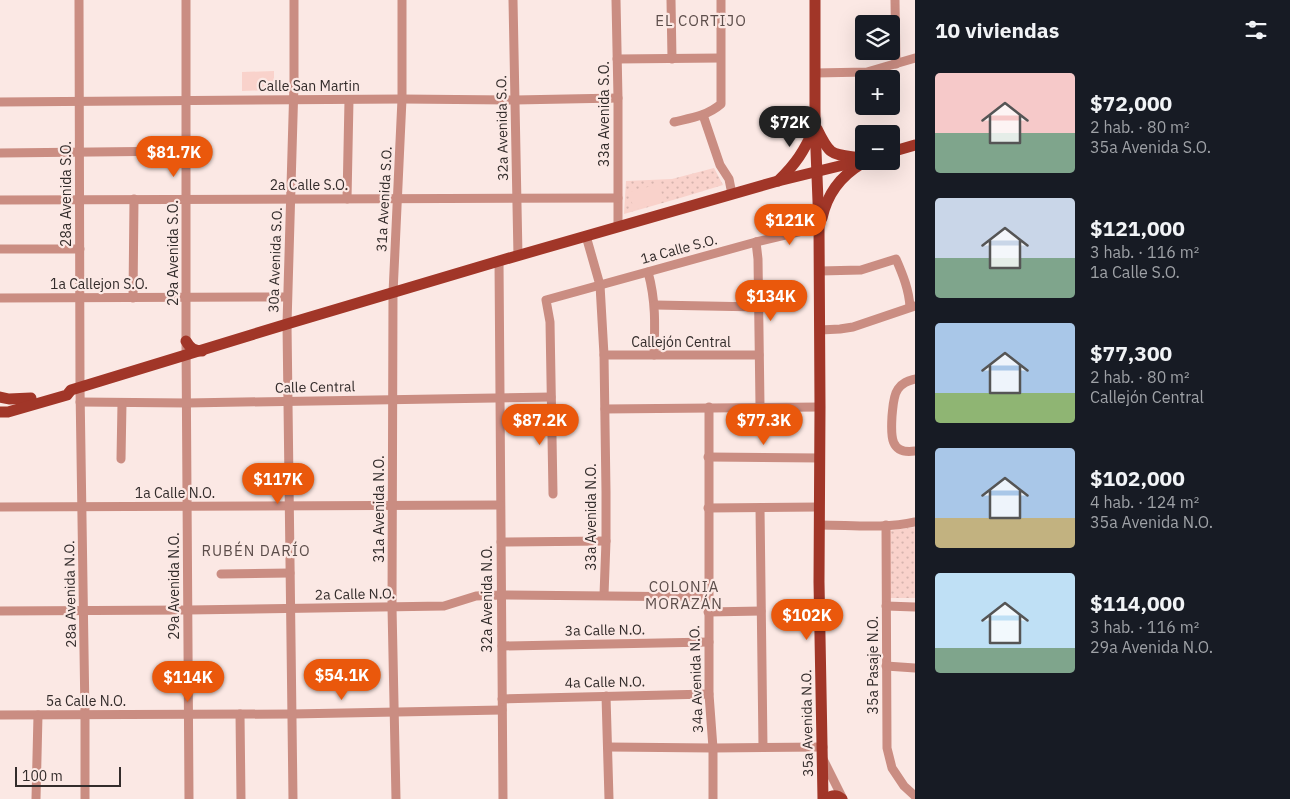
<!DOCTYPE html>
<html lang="es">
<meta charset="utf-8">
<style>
body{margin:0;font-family:"IBM Plex Sans",sans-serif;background:#242831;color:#f1f3f6;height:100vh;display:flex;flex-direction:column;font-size:19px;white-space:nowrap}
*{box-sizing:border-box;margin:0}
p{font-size:16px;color:#9ea1a6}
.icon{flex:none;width:28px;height:28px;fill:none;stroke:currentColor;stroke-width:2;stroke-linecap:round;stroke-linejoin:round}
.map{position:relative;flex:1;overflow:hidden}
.side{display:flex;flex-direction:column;background:#171b24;width:375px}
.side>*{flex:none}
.controls{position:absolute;left:855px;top:15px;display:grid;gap:10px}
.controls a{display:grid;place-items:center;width:45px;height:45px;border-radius:5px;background:#171b24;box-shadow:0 5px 20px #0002;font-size:25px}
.scale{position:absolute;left:15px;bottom:12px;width:106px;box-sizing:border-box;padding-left:5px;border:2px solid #332c2b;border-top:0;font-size:14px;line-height:18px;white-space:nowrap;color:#332c2b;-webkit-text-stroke:4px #fbe8e4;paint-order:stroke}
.price{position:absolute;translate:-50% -42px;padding:0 11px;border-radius:18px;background:#ea580c;color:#fff;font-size:16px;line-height:32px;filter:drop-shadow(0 1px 2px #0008)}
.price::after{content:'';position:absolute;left:50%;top:30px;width:15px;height:11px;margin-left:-8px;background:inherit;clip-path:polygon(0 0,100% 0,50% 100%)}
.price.current{background:#222;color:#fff}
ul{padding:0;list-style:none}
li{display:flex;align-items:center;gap:15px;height:125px;padding:0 20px}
li span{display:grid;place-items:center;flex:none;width:140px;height:100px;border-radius:5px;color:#555}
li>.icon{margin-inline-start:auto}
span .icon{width:60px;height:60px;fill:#fffc;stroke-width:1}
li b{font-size:21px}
h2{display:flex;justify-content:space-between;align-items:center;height:60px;padding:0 20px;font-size:21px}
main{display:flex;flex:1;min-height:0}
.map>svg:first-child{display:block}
</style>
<main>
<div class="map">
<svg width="915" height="799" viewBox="0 0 915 799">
<defs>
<pattern id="park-dots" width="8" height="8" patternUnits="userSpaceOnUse" patternTransform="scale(1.25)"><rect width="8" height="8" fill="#f9d2cb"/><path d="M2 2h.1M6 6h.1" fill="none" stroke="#d6b4ae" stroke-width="1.8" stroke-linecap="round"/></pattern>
</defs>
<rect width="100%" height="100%" fill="#fbe8e4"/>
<g fill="url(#park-dots)">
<path d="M714,168l9,17 -43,13 -56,16 2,-33 46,-2z"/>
<path d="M915,527v71h-26l-1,-67z"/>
</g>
<g fill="#f9d2cb">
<path d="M274,71v19l-32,1v-19z"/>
<path d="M659,184l5,17 -30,9 -5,-18z"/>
</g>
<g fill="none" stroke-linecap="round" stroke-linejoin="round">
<g stroke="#ca8d82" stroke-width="9">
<path d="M79,0l1,388 5,327v84"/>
<path d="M186,0v341l3,458"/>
<path d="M513,0l5,256"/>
<path d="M616,0l2,98v129"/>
<path d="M671,0l1,59"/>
<path d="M895,0l1,64"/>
<path d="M617,59l103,-1"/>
<path d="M815,73l52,-1 48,-14"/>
<path d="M0,102l402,-3 113,1 103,-2"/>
<path d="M703,115l17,50 9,14 3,15"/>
<path d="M674,122c17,-4 33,-6 47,-18v-104"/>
<path d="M0,153l186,-2"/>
<path d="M347,199l2,-99"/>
<path d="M0,200l618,-2"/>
<path d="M586,236l14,49 4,70 2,137v49l-2,54"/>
<path d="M756,242l2,17 2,147"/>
<path d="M0,249h80"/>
<path d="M499,261l4,538"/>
<path d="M820,271l41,-1 35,-11c7,16 13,31 14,48"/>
<path d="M648,272c8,29 7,54 6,83"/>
<path d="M0,298l287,-1"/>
<path d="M133,298l1,-99"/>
<path d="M655,305l104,2"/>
<path d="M820,330l20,-1 13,-2 62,-21"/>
<path d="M604,355h155"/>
<path d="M915,379c-7,2 -12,3 -17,10 -5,7 -5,18 -6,27 -1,18 -3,39 23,35"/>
<path d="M80,402l107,1 364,-6"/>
<path d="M709,407v287l4,54v51"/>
<path d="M605,409l215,-2"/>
<path d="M708,457l112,1"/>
<path d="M121,459l1,-56"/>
<path d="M553,494l-3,-172 -4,-22 210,-58 63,-15"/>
<path d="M0,507l500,-2"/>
<path d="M708,508l111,-1"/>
<path d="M760,508l3,239"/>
<path d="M820,525c31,0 64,4 95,-3"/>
<path d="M886,525l1,223 5,20 12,18 11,10"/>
<path d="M501,542l105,-1"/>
<path d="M221,574l69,-1"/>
<path d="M886,606l29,1"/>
<path d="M0,611l188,-1 256,-4 32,-10 25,-1 207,2"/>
<path d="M708,612l53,-1"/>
<path d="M502,646l207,-4"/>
<path d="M886,666l29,2"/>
<path d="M606,696l3,103"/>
<path d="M502,699l207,-5"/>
<path d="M240,714l1,85"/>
<path d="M0,715l292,-1 210,-4"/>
<path d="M608,747l105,1 110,-1"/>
<path d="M823,759l20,40"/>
<path d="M36,799l2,-84"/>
<path d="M293,799l-6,-475 7,-241v-83"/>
<path d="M396,799l-4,-192 1,-314 9,-194v-99"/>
</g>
<g stroke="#a13628" stroke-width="11">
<path d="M815,0v125l4,102 1,180 -1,175 4,217"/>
<path d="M817,129c14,29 15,25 45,29"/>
<path d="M891,152l24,-7"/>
<path d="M778,181c18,-17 26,-30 36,-52"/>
<path d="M822,218c5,-23 19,-42 39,-54"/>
<path d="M186,341c4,7 8,10 16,10"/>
<path d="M0,397l9,2 22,-1"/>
<path d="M0,412h8l59,-17 4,-5 216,-66 212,-63 279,-80 86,-21"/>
<path d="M827,799c5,-4 10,-4 15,0"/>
</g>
</g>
<g text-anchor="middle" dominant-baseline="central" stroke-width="4.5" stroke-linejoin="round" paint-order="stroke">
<g font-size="14" fill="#332c2b" stroke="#fbe8e4">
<text x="309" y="86">Calle San Martin</text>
<text transform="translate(604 114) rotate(-90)">33a Avenida S.O.</text>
<text transform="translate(502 128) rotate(-91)">32a Avenida S.O.</text>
<text x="309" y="185">2a Calle S.O.</text>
<text transform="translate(66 194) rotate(-90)">28a Avenida S.O.</text>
<text transform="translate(384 199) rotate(-87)">31a Avenida S.O.</text>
<text transform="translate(679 249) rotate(-15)">1a Calle S.O.</text>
<text transform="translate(173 253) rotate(-90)">29a Avenida S.O.</text>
<text transform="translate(275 260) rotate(-88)">30a Avenida S.O.</text>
<text x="99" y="284">1a Callejon S.O.</text>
<text x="681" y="342">Callejón Central</text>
<text transform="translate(315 387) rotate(-1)">Calle Central</text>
<text x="175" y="493">1a Calle N.O.</text>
<text transform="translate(379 509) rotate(-90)">31a Avenida N.O.</text>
<text transform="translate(591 517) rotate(-90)">33a Avenida N.O.</text>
<text transform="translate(174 586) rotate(-90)">29a Avenida N.O.</text>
<text transform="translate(70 594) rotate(-91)">28a Avenida N.O.</text>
<text transform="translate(355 594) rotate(-1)">2a Calle N.O.</text>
<text transform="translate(487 599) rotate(-90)">32a Avenida N.O.</text>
<text transform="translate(605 630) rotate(-1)">3a Calle N.O.</text>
<text transform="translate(873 665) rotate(-90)">35a Pasaje N.O.</text>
<text transform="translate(696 679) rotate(-92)">34a Avenida N.O.</text>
<text transform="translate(605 682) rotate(-1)">4a Calle N.O.</text>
<text x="86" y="701">5a Calle N.O.</text>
<text transform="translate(807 723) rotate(-91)">35a Avenida N.O.</text>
</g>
<g font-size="15" letter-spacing="1" fill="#5d4e4b" stroke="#fbe8e4">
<text x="701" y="20">EL CORTIJO</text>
<text x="256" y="550">RUBÉN DARÍO</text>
<text x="684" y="586">COLONIA<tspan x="684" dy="17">MORAZÁN</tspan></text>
</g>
</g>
</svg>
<div class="controls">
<a><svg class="icon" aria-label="layers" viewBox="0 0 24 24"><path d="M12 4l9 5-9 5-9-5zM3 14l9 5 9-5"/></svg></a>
<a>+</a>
<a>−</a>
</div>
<div class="scale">100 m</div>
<b class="price current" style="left:790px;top:148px">$72K</b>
<b class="price" style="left:174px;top:178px">$81.7K</b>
<b class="price" style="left:790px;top:246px">$121K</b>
<b class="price" style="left:771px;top:322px">$134K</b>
<b class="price" style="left:540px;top:446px">$87.2K</b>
<b class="price" style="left:764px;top:446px">$77.3K</b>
<b class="price" style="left:278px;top:505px">$117K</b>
<b class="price" style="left:807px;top:641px">$102K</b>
<b class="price" style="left:342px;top:701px">$54.1K</b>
<b class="price" style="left:188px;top:703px">$114K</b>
</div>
<section class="side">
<h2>10 viviendas<svg class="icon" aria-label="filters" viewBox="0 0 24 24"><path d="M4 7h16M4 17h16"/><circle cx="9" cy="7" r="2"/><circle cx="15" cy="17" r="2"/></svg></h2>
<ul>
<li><span style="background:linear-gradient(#f6c9c9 60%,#7fa58c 0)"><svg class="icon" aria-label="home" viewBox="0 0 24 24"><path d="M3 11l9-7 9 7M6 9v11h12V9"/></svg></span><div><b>$72,000</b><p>2 hab. · 80 m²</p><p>35a Avenida S.O.</p></div></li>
<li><span style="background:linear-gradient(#c9d6e8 60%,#7fa58c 0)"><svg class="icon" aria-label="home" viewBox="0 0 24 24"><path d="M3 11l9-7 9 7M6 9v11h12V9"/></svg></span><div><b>$121,000</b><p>3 hab. · 116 m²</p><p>1a Calle S.O.</p></div></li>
<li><span style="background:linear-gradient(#a9c7e8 70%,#8fb573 0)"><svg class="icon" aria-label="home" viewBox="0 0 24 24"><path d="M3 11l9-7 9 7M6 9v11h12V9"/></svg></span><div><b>$77,300</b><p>2 hab. · 80 m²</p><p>Callejón Central</p></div></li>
<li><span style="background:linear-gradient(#a9c7e8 70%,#c2b280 0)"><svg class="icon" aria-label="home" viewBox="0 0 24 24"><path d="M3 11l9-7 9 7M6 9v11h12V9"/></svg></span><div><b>$102,000</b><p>4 hab. · 124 m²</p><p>35a Avenida N.O.</p></div></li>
<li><span style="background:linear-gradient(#bfe0f5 75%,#7fa58c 0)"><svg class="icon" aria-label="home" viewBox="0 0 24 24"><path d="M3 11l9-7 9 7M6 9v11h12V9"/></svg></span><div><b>$114,000</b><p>3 hab. · 116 m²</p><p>29a Avenida N.O.</p></div></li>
</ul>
</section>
</main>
